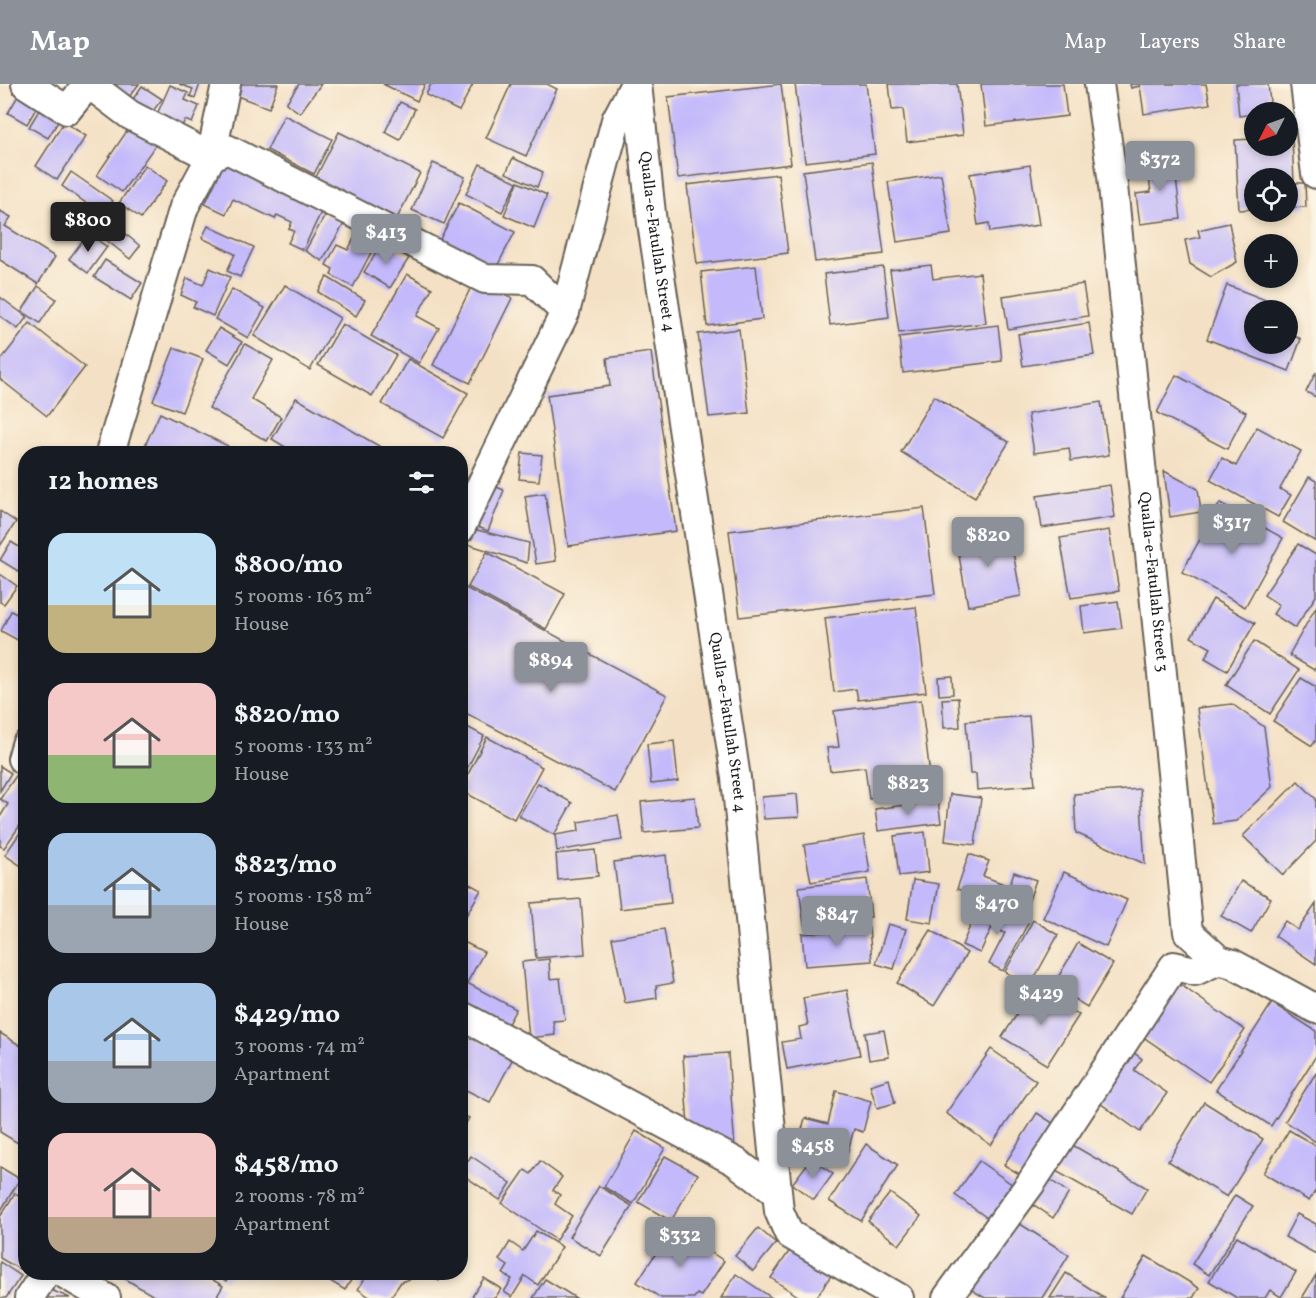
<!DOCTYPE html>
<meta charset="utf-8">
<style>
body{margin:0;font-family:Vollkorn,serif;background:#20242c;color:#f1f3f6;height:100vh;display:flex;flex-direction:column;font-size:22px;white-space:nowrap}
*{box-sizing:border-box;margin:0}
p{font-size:20px;color:#9ea1a6}
.icon{flex:none;width:33px;height:33px;fill:none;stroke:currentColor;stroke-width:2;stroke-linecap:round;stroke-linejoin:round}
.map{position:relative;flex:1;overflow:hidden}
.sheet{position:absolute;left:18px;top:362px;width:450px;height:834px;display:flex;flex-direction:column;background:#171b24;border-radius:24px;box-shadow:0 3px 9px #0003}
.sheet>*{flex:none}
.needle{width:39px;rotate:228deg}
.buttons{position:absolute;left:1244px;top:18px;display:grid;gap:12px}
.buttons a{display:grid;place-items:center;width:54px;height:54px;border-radius:50%;background:#171b24;box-shadow:0 3px 9px #0003;font-size:30px}
.price{position:absolute;translate:-50% -51px;padding:0 14px;border-radius:6px;background:#8c9099;color:#fff;font-size:20px;line-height:39px;filter:drop-shadow(0 2px 3px #0008)}
.price::after{content:'';position:absolute;left:50%;top:36px;width:18px;height:14px;margin-left:-9px;background:inherit;clip-path:polygon(0 0,100% 0,50% 100%)}
.price.current{background:#222;color:#fff}
ul{padding:0;list-style:none}
li{display:flex;align-items:center;gap:18px;height:150px;padding:0 30px}
li span{display:grid;place-items:center;flex:none;width:168px;height:120px;border-radius:18px;color:#555}
li>.icon{margin-inline-start:auto}
span .icon{width:72px;height:72px;fill:#fffc;stroke-width:1}
li b{font-size:26px}
h2{display:flex;justify-content:space-between;align-items:center;height:72px;padding:0 30px;font-size:26px}
header{display:flex;align-items:center;gap:36px;box-sizing:border-box;height:84px;padding:0 30px;background:#8c9099;color:#fff}
header strong{font-size:28px}
nav{display:flex;gap:33px;margin-inline-start:auto;font-size:21px}
.map>svg:first-child{display:block}
</style>
<header>
<strong>Map</strong>
<nav><a>Map</a><a>Layers</a><a>Share</a></nav>
</header>
<div class="map">
<svg width="1316" height="1214" viewBox="0 0 1316 1214">
<rect width="100%" height="100%" fill="#fcf5e5"/>
<filter id="ink" filterUnits="userSpaceOnUse"><feTurbulence type="fractalNoise" baseFrequency=".0167" numOctaves="2"/><feDisplacementMap in="SourceGraphic" scale="12" xChannelSelector="R" yChannelSelector="G"/><feConvolveMatrix kernelMatrix="1 2 1 2 8 2 1 2 1" color-interpolation-filters="sRGB"/></filter>
<filter id="wash" filterUnits="userSpaceOnUse"><feTurbulence type="fractalNoise" baseFrequency=".008" numOctaves="4" result="noise"/><feDisplacementMap in="SourceGraphic" scale="24" xChannelSelector="R" yChannelSelector="G"/><feGaussianBlur stdDeviation="1.35" result="paint"/><feColorMatrix in="noise" values="0 0 0 0 0 0 0 0 0 0 0 0 0 0 0 0 0 1.4 0 .05"/><feComposite in="paint" operator="in"/></filter>
<g filter="url(#wash)">
<rect width="100%" height="100%" fill="#f4e1c5"/>
<g id="blocks">
<g fill="#c3b9fb">
<path d="M112,0h27l-10,13z"/>
<path d="M179,0h21l-5,14 -5,-2 3,-7z"/>
<path d="M241,0h37l-9,24 -32,-12z"/>
<path d="M299,0h22l-21,29 -14,-10z"/>
<path d="M383,0h42l-8,17z"/>
<path d="M431,0h42l-14,27 -33,-16z"/>
<path d="M511,0h36l10,5 -31,67 -40,-18z"/>
<path d="M781,0l10,80 -113,14 -10,-81z"/>
<path d="M795,0h71l9,70 -70,8z"/>
<path d="M889,0h68l6,51 -56,7 -4,-33 -11,1z"/>
<path d="M981,0h82l4,32 -81,10z"/>
<path d="M1130,0h76l4,20 -66,10 -4,-28 -9,2z"/>
<path d="M1236,0h32l3,28 -32,4z"/>
<path d="M170,1l18,8 -3,7 14,6 -7,17 -7,-3 -6,12 -25,-11z"/>
<path d="M142,2l20,13 -12,16 -19,-13z"/>
<path d="M22,5l19,11 -14,24 -19,-11z"/>
<path d="M400,18l15,7 -15,31 -15,-8z"/>
<path d="M42,21l19,12 -13,21 -19,-11z"/>
<path d="M284,31l48,24 -18,35 -47,-24z"/>
<path d="M64,38l22,14 -29,44 -21,-14z"/>
<path d="M131,41l26,18 -35,49 -25,-17z"/>
<path d="M339,48l81,41 -27,53 -81,-41z"/>
<path d="M1292,53l2,46h11l1,24 -19,1v-30h-33v31l-15,1 -4,-70 19,-1v7h33v-8z"/>
<path d="M1173,69l8,66 -41,5 -4,-30 15,-2 -5,-35z"/>
<path d="M513,74l30,14 -6,15 -31,-14z"/>
<path d="M872,78l12,92 -69,8 -12,-91z"/>
<path d="M433,79l32,14 -21,47 -32,-14z"/>
<path d="M224,80l98,46 -19,40 -15,-7 6,-12 -5,-2 3,-7 -15,-7 -2,4 -42,-20 -7,15 -21,-10z"/>
<path d="M480,80l37,18 -15,30 -36,-18z"/>
<path d="M145,81l22,16 -26,37 -22,-15z"/>
<path d="M1030,81l9,60 -49,7 -1,-9 -11,2 -8,-51z"/>
<path d="M71,88l42,29 -10,14 -41,-29z"/>
<path d="M778,90l10,79 -91,11 -10,-79z"/>
<path d="M941,90l10,60 -54,8 -9,-60z"/>
<path d="M518,98l29,13 -13,33 -30,-13z"/>
<path d="M459,119l56,29 -20,38 -56,-29z"/>
<path d="M0,127l11,6 -6,9 50,31 -17,27 -38,-24z"/>
<path d="M326,130l18,10 -22,37 -17,-10z"/>
<path d="M110,137l30,25 -10,13 -31,-25z"/>
<path d="M1229,139l8,39 -26,15 -21,-13 -5,-24 15,-3 -2,-7z"/>
<path d="M208,142l46,21 -14,30 -13,-6 8,-17 -33,-16z"/>
<path d="M358,147l19,10 -24,46 -22,-12 2,-6 -7,-4 11,-20 11,5z"/>
<path d="M88,149l19,14 -19,26 -19,-14z"/>
<path d="M383,157l26,17 -19,30 -26,-16z"/>
<path d="M105,176l37,23 -11,17 -37,-23z"/>
<path d="M931,181l2,14 47,-6 6,50 -87,10 -9,-63z"/>
<path d="M756,182l6,53 -55,7 -6,-54z"/>
<path d="M883,183l6,50 -59,8 -6,-51z"/>
<path d="M210,184l20,9 -17,39 -20,-9 3,-5 -15,-7 6,-17 16,7z"/>
<path d="M407,190l25,14 -15,28 22,12 -20,35 -48,-27z"/>
<path d="M327,193l38,23 -9,16 -38,-24z"/>
<path d="M475,195l37,19 -42,85 -37,-18z"/>
<path d="M1083,200l5,32 -80,13 -5,-33z"/>
<path d="M285,201l55,33 -30,52 -56,-34z"/>
<path d="M1227,201l59,23 -1,2h-31v34h33v-11l14,6 -12,32 -82,-32z"/>
<path d="M38,202l18,13 -16,24 -18,-12z"/>
<path d="M232,205l33,19 -17,30 -33,-19z"/>
<path d="M0,213l27,20 -9,12 -18,-13z"/>
<path d="M30,239l55,44 -38,49 -47,-37v-18z"/>
<path d="M1089,239l5,32 -71,11 -5,-32z"/>
<path d="M342,240l54,31 -24,41 -54,-31z"/>
<path d="M998,241l4,36 -99,12 -4,-36z"/>
<path d="M219,244l23,14 -13,22 -23,-14z"/>
<path d="M739,245l10,84 -40,4 -11,-83z"/>
<path d="M245,260l28,16 -22,39 30,18 -14,24 -58,-33z"/>
<path d="M174,264l29,11 -21,53 -29,-11z"/>
<path d="M651,268l25,179 -108,15 -21,-151 63,-9 -3,-28z"/>
<path d="M408,275l60,34 -25,45 -61,-34z"/>
<path d="M1316,288v25l-10,-5z"/>
<path d="M1176,291l70,37 -19,37 -70,-36z"/>
<path d="M934,312l75,46 -34,55 -74,-45z"/>
<path d="M296,314l95,55h-96l-23,-14z"/>
<path d="M1101,318l8,53 -38,6 -2,-13 -35,5 -6,-39z"/>
<path d="M160,329l68,33 -3,7 -83,-1z"/>
<path d="M1257,343l44,24 -21,38 11,6 -13,22 -68,-37 12,-22 14,8z"/>
<path d="M522,369l20,2 -3,26 -20,-2z"/>
<path d="M1164,387l34,18 3,23 -31,5z"/>
<path d="M1309,393l7,4v61l-33,-20z"/>
<path d="M489,400l15,6 -16,41 -15,-6z"/>
<path d="M1110,401l5,32 -73,11 -5,-32z"/>
<path d="M545,409l11,68 -20,3 -11,-68z"/>
<path d="M1220,419l63,35 -38,69 -63,-35z"/>
<path d="M924,424l11,86 -195,23 -11,-86z"/>
<path d="M0,427l16,11 -16,24z"/>
<path d="M469,444l60,15 -2,20 -63,-20z"/>
<path d="M1009,446l12,66 -53,10 -12,-67z"/>
<path d="M1109,446l10,61 -48,7 -11,-60z"/>
<path d="M11,458l15,9v25l-26,-16z"/>
<path d="M1298,460l18,11v41l-21,32 -22,-14 6,-9 -15,-10z"/>
<path d="M487,468l78,42 -19,35 -78,-42z"/>
<path d="M0,490l17,12 -13,18 -4,-2z"/>
<path d="M460,501l207,110 -52,97 -155,-82z"/>
<path d="M1213,515l42,24 -28,48 -22,-13 6,-10 -20,-11z"/>
<path d="M1118,517l4,27 -38,5 -3,-27z"/>
<path d="M916,523l10,85 -68,8 -2,-11 -22,3 -9,-74z"/>
<path d="M1316,523v60l-2,3 -25,-15z"/>
<path d="M11,527l15,8 -1,25 -24,-13z"/>
<path d="M1254,557l45,29 -29,44 -44,-29z"/>
<path d="M952,592l1,18 -14,1 -1,-18z"/>
<path d="M1301,594l15,9v53l-4,6 -39,-25z"/>
<path d="M958,614l2,29 -16,1 -2,-29z"/>
<path d="M921,616l11,92 -63,7 -4,-32 -35,4 -3,-23 12,-1 -5,-36z"/>
<path d="M1232,620l32,23 8,60 -36,34 -23,3 -16,-116z"/>
<path d="M1029,632l6,69 -58,5 -1,-16h-6l-4,-53z"/>
<path d="M460,639l24,13 -24,46z"/>
<path d="M487,653l55,30 -28,52 -54,-29z"/>
<path d="M674,657l4,40 -27,3 -4,-40z"/>
<path d="M0,682l11,7 -11,18z"/>
<path d="M22,683l4,3v47l-22,31 -4,-2v-29l8,-13 -8,-5z"/>
<path d="M1298,697l18,18v42l-33,34 -40,-39z"/>
<path d="M538,699l34,20 -18,32 -35,-19z"/>
<path d="M1140,705l5,75 -69,-31 -2,-39z"/>
<path d="M797,710l2,23 -35,2 -2,-22z"/>
<path d="M950,710l31,4 -6,47 -30,-4z"/>
<path d="M695,713l3,31 -54,5 -3,-31z"/>
<path d="M938,717l3,22 -63,8 -3,-22z"/>
<path d="M618,731l4,25 -65,11 -2,-16 24,-4 -1,-9z"/>
<path d="M23,744l3,2v39l-21,-14z"/>
<path d="M925,748l4,40 -30,4 -5,-40z"/>
<path d="M864,751l6,37 -59,10 -7,-37z"/>
<path d="M595,766l3,26 -40,4 -2,-26z"/>
<path d="M969,770l20,7 -6,15 21,8 -7,19 -40,-14z"/>
<path d="M666,771l5,48 -51,6 -6,-47z"/>
<path d="M1014,788l22,8 -11,32 -22,-8z"/>
<path d="M1064,788l63,28 -21,47 -63,-29z"/>
<path d="M460,795l21,11 -21,36z"/>
<path d="M867,795l4,38 -67,8 -5,-38z"/>
<path d="M913,796l26,4 -7,39 -25,-4z"/>
<path d="M1241,797l30,17 -20,35 -30,-17z"/>
<path d="M581,815l4,55 -49,4 -5,-55z"/>
<path d="M1316,820v60l-41,-28 10,-15 13,9z"/>
<path d="M1002,823l27,14 -26,50 -14,-7 16,-31 -13,-6 -12,26 -18,-8 13,-30 19,8z"/>
<path d="M1033,836l25,15 -28,51 -25,-14z"/>
<path d="M888,840l18,5 -12,40 -18,-5z"/>
<path d="M869,844l3,33 -67,5 -3,-32z"/>
<path d="M664,845l9,54 -17,3 1,12 -32,5 -13,-65z"/>
<path d="M931,846l36,23 -33,53 -37,-23z"/>
<path d="M460,856l24,12 -17,31 49,26 -12,22 -44,-24z"/>
<path d="M1078,859l35,21 -26,43 -34,-21z"/>
<path d="M549,875l1,20 10,-1 5,42 -12,1 2,14 -26,3 -7,-76z"/>
<path d="M1175,897l70,49 -36,52 -70,-48z"/>
<path d="M1035,903l44,28 -32,50 -45,-28z"/>
<path d="M847,906l13,65 -73,14 -5,-27 19,-3 -2,-12 9,-2 -5,-27z"/>
<path d="M1272,919l44,28v25l-45,70 -55,-36z"/>
<path d="M884,946l5,27 -20,3 -4,-27z"/>
<path d="M0,949l26,16v99l-26,-16z"/>
<path d="M464,949l49,25 -23,44 -30,-15v-47z"/>
<path d="M991,965l45,32 -45,64 -45,-32z"/>
<path d="M1129,965l13,10 -8,11 33,23 -27,39 -47,-34z"/>
<path d="M728,969l7,96 -47,-23 -5,-70z"/>
<path d="M1316,989v69l-31,-21z"/>
<path d="M889,995l6,24 -18,5 -7,-23z"/>
<path d="M836,1007l35,10 -8,31 -9,-3 -8,29 -48,-13 7,-27 23,6z"/>
<path d="M1204,1018l59,37 -36,58 -59,-36z"/>
<path d="M460,1029l9,5 -9,16z"/>
<path d="M1037,1029l22,14 -33,51 -22,-13z"/>
<path d="M1289,1046l27,16v44l-7,11 -46,-28z"/>
<path d="M636,1047l29,17 -32,56 -29,-17z"/>
<path d="M1069,1059l78,45 -15,26 -78,-44z"/>
<path d="M866,1060l32,21 -37,56 -32,-20z"/>
<path d="M471,1072l40,27 -11,17 -40,-27z"/>
<path d="M665,1072l33,18 -27,47 -33,-19z"/>
<path d="M811,1075l22,15 -19,26 -22,-16z"/>
<path d="M540,1077l22,16 -9,13 7,5 -5,9 17,12 -16,24 -54,-37 23,-33 6,4z"/>
<path d="M979,1077l38,27 -24,34 -38,-27z"/>
<path d="M0,1083l20,12 -20,33z"/>
<path d="M1040,1089l29,20 -16,25 -29,-20z"/>
<path d="M599,1102l33,20 -31,50 -32,-19z"/>
<path d="M15,1109l11,6v59l-7,11 -19,-11v-41z"/>
<path d="M890,1109l31,23 -22,29 -31,-24z"/>
<path d="M1235,1111l18,11 -44,69 -17,-11z"/>
<path d="M1297,1130l19,10v30l-31,-17z"/>
<path d="M1017,1138l52,33 -27,43h-57l-23,-14 21,-33 11,7z"/>
<path d="M673,1143l51,34 -23,35 -4,-2 -3,4h-33l-24,-16z"/>
<path d="M758,1144l18,15 -23,28 -18,-15z"/>
<path d="M536,1147l26,16 -24,38 -13,-9 -13,21 -8,-5 8,-13 -9,-5 5,-8 -9,-6 11,-18 13,9z"/>
<path d="M1237,1152l59,36 -15,25 -11,-7 -5,8h-28l-28,-17z"/>
<path d="M792,1163l40,27 -16,24h-15l-30,-20z"/>
<path d="M1146,1172l53,32 -6,10h-73z"/>
<path d="M0,1178l21,14 -15,22h-6z"/>
<path d="M114,1188h86l23,14 -7,12h-59z"/>
<path d="M211,1188h20l-5,9z"/>
<path d="M315,1188h41l-11,18z"/>
<path d="M369,1188h76l-6,9 -12,-8 -26,9 -11,16h-19l-13,-9z"/>
<path d="M1066,1189l39,25h-55z"/>
<path d="M736,1190l36,24h-51z"/>
<path d="M1316,1191v23h-14z"/>
<path d="M484,1194l17,11 -6,9h-24z"/>
<path d="M545,1195l31,19h-43z"/>
<path d="M51,1206l19,8h-23z"/>
</g>
</g>
</g>
<g filter="url(#ink)">
<use href="#blocks" fill-opacity="0" stroke="#686157" stroke-width="1.5"/>
<g fill="none" stroke-linecap="round" stroke-linejoin="round">
<g stroke="#686157" stroke-width="32">
<g id="minor">
<path d="M26,0l41,26 18,-22 8,-1 37,28 81,42 15,-73"/>
<path id="s1" d="M637,0l15,139 84,555 43,433 10,23 110,64"/>
<path id="s2" d="M1099,0l13,92 76,756 31,28 14,4 83,45"/>
<path d="M1305,0l11,90"/>
<path d="M110,369l74,-246 27,-50 16,-8 258,130 47,1 33,32"/>
<path d="M460,445l105,-217 51,-192 19,-36"/>
<path d="M26,661l-4,14 4,3"/>
<path d="M460,931l276,147 41,31"/>
<path d="M61,1188l45,26"/>
<path d="M29,1214l17,-26"/>
<path d="M947,1214l84,-115 143,-217 21,5 24,-11"/>
</g>
</g>
<use href="#minor" stroke="#fff" stroke-width="28"/>
</g>
</g>
<g text-anchor="middle" dominant-baseline="central" stroke-width="6" stroke-linejoin="round" paint-order="stroke">
<g font-size="16" fill="#1c1c1c" stroke="#fcf5e5">
<text stroke="none"><textPath href="#s1" startOffset="159">Qualla-e-Fatullah Street 4</textPath></text>
<text stroke="none"><textPath href="#s2" startOffset="501">Qualla-e-Fatullah Street 3</textPath></text>
<text stroke="none"><textPath href="#s1" startOffset="645">Qualla-e-Fatullah Street 4</textPath></text>
</g>
</g>
</svg>
<div class="buttons">
<a><svg class="needle" viewBox="-14 -14 28 28"><path d="M0-13l5 13h-10z" fill="#e53935"/><path d="M0 13l5-13h-10z" fill="#9ea1a6"/></svg></a>
<a><svg class="icon" aria-label="locate" viewBox="0 0 24 24"><circle cx="12" cy="12" r="6"/><path d="M12 2v4M12 18v4M2 12h4M18 12h4"/></svg></a>
<a>+</a>
<a>−</a>
</div>
<b class="price" style="left:1160px;top:108px">$372</b>
<b class="price current" style="left:88px;top:169px">$800</b>
<b class="price" style="left:386px;top:181px">$413</b>
<b class="price" style="left:1232px;top:471px">$317</b>
<b class="price" style="left:988px;top:484px">$820</b>
<b class="price" style="left:551px;top:609px">$894</b>
<b class="price" style="left:908px;top:732px">$823</b>
<b class="price" style="left:997px;top:852px">$470</b>
<b class="price" style="left:837px;top:863px">$847</b>
<b class="price" style="left:1041px;top:942px">$429</b>
<b class="price" style="left:813px;top:1095px">$458</b>
<b class="price" style="left:680px;top:1184px">$332</b>
<section class="sheet">
<h2>12 homes<svg class="icon" aria-label="filters" viewBox="0 0 24 24"><path d="M4 7h16M4 17h16"/><circle cx="9" cy="7" r="2"/><circle cx="15" cy="17" r="2"/></svg></h2>
<ul>
<li><span style="background:linear-gradient(#bfe0f5 60%,#c2b280 0)"><svg class="icon" aria-label="home" viewBox="0 0 24 24"><path d="M3 11l9-7 9 7M6 9v11h12V9"/></svg></span><div><b>$800/mo</b><p>5 rooms · 163 m²</p><p>House</p></div></li>
<li><span style="background:linear-gradient(#f6c9c9 60%,#8fb573 0)"><svg class="icon" aria-label="home" viewBox="0 0 24 24"><path d="M3 11l9-7 9 7M6 9v11h12V9"/></svg></span><div><b>$820/mo</b><p>5 rooms · 133 m²</p><p>House</p></div></li>
<li><span style="background:linear-gradient(#a9c7e8 60%,#9aa5b1 0)"><svg class="icon" aria-label="home" viewBox="0 0 24 24"><path d="M3 11l9-7 9 7M6 9v11h12V9"/></svg></span><div><b>$823/mo</b><p>5 rooms · 158 m²</p><p>House</p></div></li>
<li><span style="background:linear-gradient(#a9c7e8 65%,#9aa5b1 0)"><svg class="icon" aria-label="home" viewBox="0 0 24 24"><path d="M3 11l9-7 9 7M6 9v11h12V9"/></svg></span><div><b>$429/mo</b><p>3 rooms · 74 m²</p><p>Apartment</p></div></li>
<li><span style="background:linear-gradient(#f6c9c9 70%,#b9a48a 0)"><svg class="icon" aria-label="home" viewBox="0 0 24 24"><path d="M3 11l9-7 9 7M6 9v11h12V9"/></svg></span><div><b>$458/mo</b><p>2 rooms · 78 m²</p><p>Apartment</p></div></li>
</ul>
</section>
</div>
